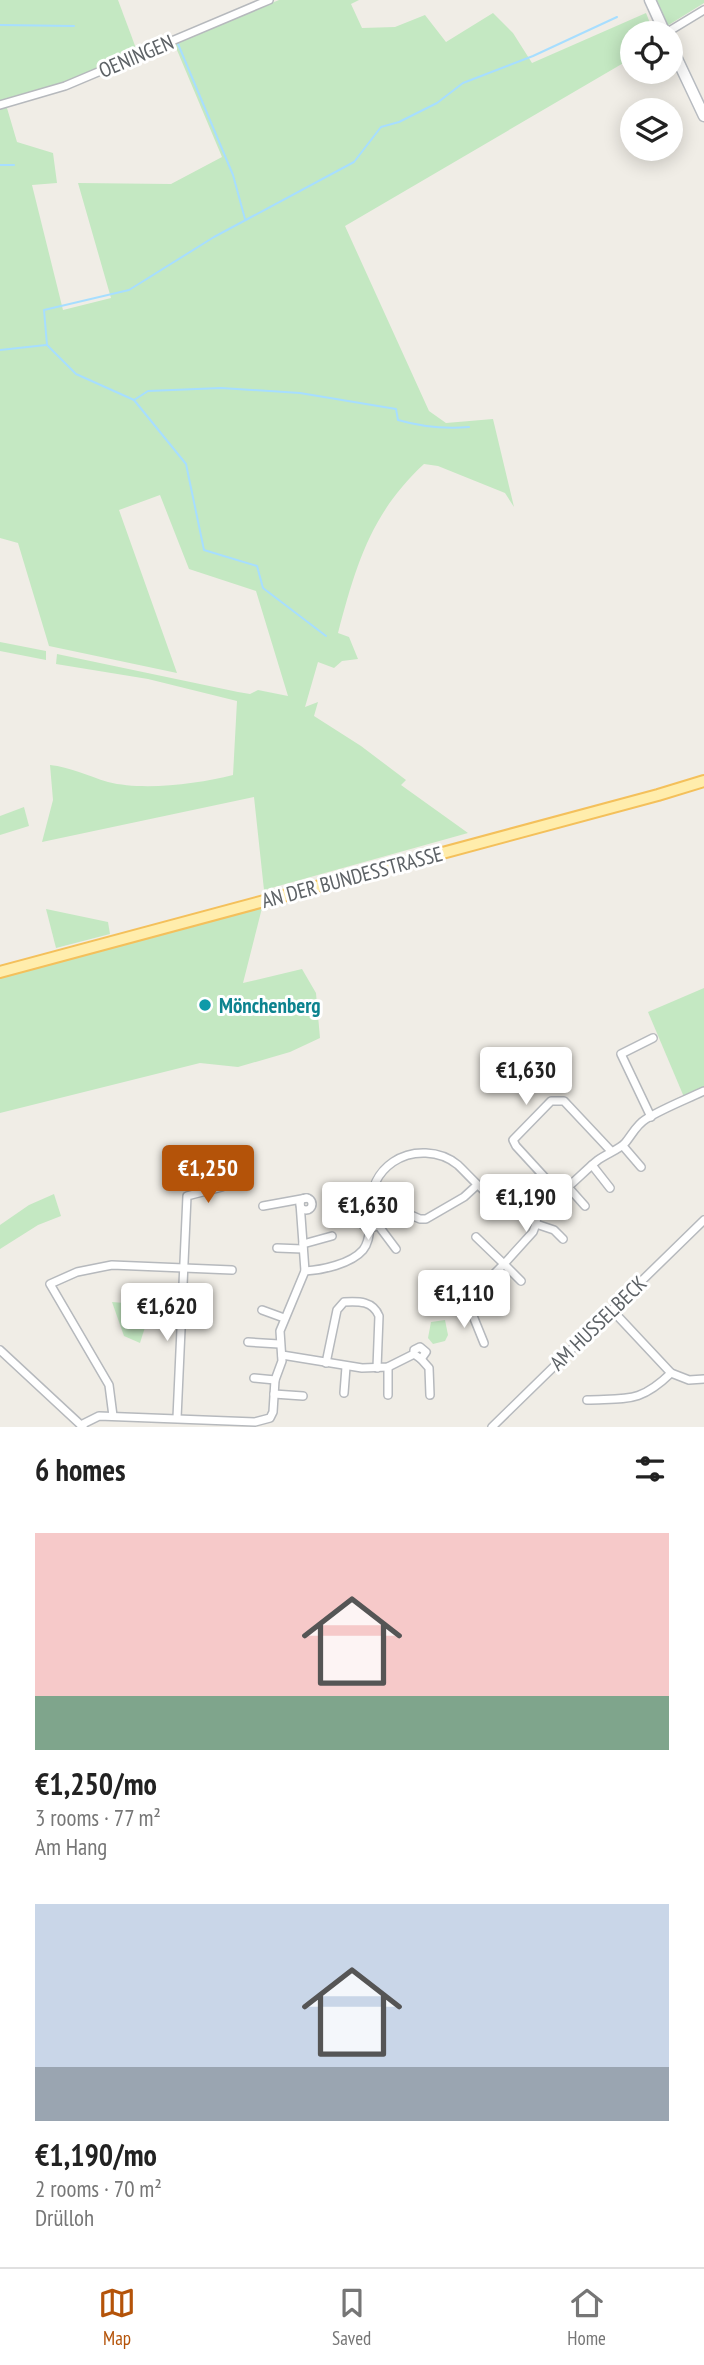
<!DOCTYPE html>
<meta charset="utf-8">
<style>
body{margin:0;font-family:"PT Sans Narrow",sans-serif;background:#f6f6f6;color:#222;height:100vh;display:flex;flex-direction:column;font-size:26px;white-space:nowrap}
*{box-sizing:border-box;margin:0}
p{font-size:23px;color:#767676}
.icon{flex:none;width:38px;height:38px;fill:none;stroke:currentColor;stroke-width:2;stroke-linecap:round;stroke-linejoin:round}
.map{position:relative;height:1427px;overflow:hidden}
.sheet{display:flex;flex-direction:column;background:#fff;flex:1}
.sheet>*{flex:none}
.controls{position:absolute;left:620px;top:21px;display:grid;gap:14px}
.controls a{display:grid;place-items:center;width:63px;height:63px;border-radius:50%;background:#fff;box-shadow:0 4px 18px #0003;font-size:35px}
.price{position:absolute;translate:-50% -60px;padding:0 16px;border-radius:7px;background:#fff;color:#222;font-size:23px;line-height:46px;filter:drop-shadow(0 2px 4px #0008)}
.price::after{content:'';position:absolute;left:50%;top:42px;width:21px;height:16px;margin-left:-10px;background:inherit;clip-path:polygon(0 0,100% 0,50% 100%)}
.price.current{background:#b45309;color:#fff}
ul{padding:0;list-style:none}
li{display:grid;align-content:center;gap:14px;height:371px;padding:0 35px}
li span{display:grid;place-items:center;height:217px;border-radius:0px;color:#555}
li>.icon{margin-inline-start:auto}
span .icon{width:126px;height:126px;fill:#fffc;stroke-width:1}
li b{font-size:30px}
h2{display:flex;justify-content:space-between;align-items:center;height:84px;padding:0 35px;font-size:30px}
.dock{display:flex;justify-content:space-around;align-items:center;height:98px;border-top:2px solid #e0e0e0;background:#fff;font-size:19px;color:#767676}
.dock a{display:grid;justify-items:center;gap:4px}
.dock .current{color:#b45309}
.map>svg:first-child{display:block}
</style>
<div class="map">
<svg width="704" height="1427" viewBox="0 0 704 1427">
<rect width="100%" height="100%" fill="#f0ede6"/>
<g fill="#c4e8c2">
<path d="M0,0h118l19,51 -74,33 -63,17z"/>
<path d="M279,0h80l-8,4 11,24 33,-1 30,-12 21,27 47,-29 20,20 19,30 114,-50 8,20h-22v25l-287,168 84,185 17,12 47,-4 21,88 -9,-14 -67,-27 -14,-2c-53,49 -68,101 -86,169l11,4 9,22 -16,2 -8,7 -16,-6 -13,45 13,-5 -4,14 47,30 45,34 -5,5 67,48 -204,57 -10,-93 -212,45 11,-42 -3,-35c20,2 38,11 58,17 35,9 90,2 125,-7l4,-74 -89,-22 -92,-15 1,-10 181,38 12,2 8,-4 30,6 -32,-105 -67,-22 -29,-74 -41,15 58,163 -128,-27 -31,-103 -18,-5v-430h7l10,34 36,11 4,30 -25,2 31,125 48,-12 -33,-115 93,1 51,-27 -48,-114z"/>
<path d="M656,0h48v3l-37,23z"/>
<path d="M0,642l46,9v9l-46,-9z"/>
<path d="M24,807l5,19 -29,9v-19z"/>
<path d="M262,908l-19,75 59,-14 14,24 4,45 -30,14 -52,15 -38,-4 -200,50v-135z"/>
<path d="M46,909l62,13 2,12 -54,14z"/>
<path d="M704,988v99l-20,10 -36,-85z"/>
<path d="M54,1194l7,22 -23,9 -38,24v-24l29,-20z"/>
<path d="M112,1302l25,2 9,20 -6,19 -16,-7z"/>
<path d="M445,1320l3,15 -3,6 -12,3 -5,-6 3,-16z"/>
</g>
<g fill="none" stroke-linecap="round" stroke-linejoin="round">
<g stroke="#a7deff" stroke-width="2">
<path d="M0,25l74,1"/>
<path d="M178,44l55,131 12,44"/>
<path d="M0,165h14"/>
<path d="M0,350l46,-5"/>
<path d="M134,400l14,-9 73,-3 79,5 96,16 2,11c24,7 46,9 71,7"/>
<path d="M326,636l-63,-48 -6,-22 -53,-16 -18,-86 -52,-64 -58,-26 -29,-29 -3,-35 85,-20 85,-53 140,-75 27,-35 18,-5 38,-19 26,-20 70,-27 84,-39"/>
</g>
<g stroke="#b6b9bd" stroke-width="10">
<g id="minor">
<path d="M666,33l38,-23"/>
<path d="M0,105l65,-19 204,-86"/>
<path d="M651,1117l-30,-63 32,-16"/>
<path d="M623,1146l18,21"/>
<path d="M592,1165l18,23"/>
<path d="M569,1188l16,18"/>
<path d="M560,1194l-44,-48 -3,-6 38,-39h13l47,50"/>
<circle cx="306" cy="1204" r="6"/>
<path d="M538,1205l-2,19 18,6 9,9"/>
<path d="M263,1206l44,-8"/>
<circle cx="370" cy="1218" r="10"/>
<path d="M370,1208c1,-20 7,-35 23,-46 19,-13 47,-12 65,3 20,19 34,41 65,41 34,0 51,-27 75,-46 8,-6 22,-11 27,-17 7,-8 11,-18 21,-24 18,-11 39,-19 58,-28"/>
<path d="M380,1221l24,-9 16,7h6l38,-22 12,-11"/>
<path d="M378,1225l18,24"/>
<path d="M476,1237l28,27 29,-32 3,-8"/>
<path d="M303,1244l29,-8"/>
<path d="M277,1248l26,1"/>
<path d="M305,1271c17,-1 46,-7 58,-21 5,-6 6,-14 7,-22"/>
<path d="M429,1278l32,21"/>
<path d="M473,1295l-7,-3 -5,7 1,4 7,3 4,-2v-9l31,-31 17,17"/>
<path d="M469,1306l15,37"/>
<path d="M262,1310l22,8"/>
<path d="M612,1310l59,63 18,7 15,-1"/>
<path d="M248,1342l31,2"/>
<path d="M0,1350l83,77"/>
<path d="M282,1355l80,13 26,-1 26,-13v-4l6,-3 6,5 -5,7 -7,-5"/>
<path d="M421,1359l8,9 1,27"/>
<path d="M326,1363l11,-53 7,-8c15,-1 29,-1 35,14l-2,52"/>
<path d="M254,1378l21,2"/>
<path d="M344,1393l2,-26"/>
<path d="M274,1394l29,2"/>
<path d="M388,1395v-28"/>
<path d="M587,1400c41,-2 53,3 84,-27"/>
<path d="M113,1416l-4,-31 -59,-101 27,-12 35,-7 120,5"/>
<path d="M177,1418l10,-222 35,-9"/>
<path d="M81,1425l18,-9 156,6 15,-4 3,-6 2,-32 7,-19 -2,-30 25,-60 -5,-68"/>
<path d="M492,1427l212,-207"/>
</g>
</g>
<g stroke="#b7bbc0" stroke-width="13">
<g id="secondary">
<path d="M650,0l15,33"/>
<path d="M670,44l34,72"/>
</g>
</g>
<g stroke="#f4c05b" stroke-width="14">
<path id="primary" d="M0,972l658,-177 46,-14"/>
</g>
<use href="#minor" stroke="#fff" stroke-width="7"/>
<use href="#secondary" stroke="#fff" stroke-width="10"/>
<use href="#primary" stroke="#ffedac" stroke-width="10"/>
</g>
<circle fill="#0f9aa8" stroke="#fff" stroke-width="2.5" cx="205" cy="1005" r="7"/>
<g text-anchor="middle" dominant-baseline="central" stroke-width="6" stroke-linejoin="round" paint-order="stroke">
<g font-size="21" fill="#5d6266" stroke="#fff">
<text transform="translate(136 56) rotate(-23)">OENINGEN</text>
<text transform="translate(352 877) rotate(-15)">AN DER BUNDESSTRASSE</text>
<text transform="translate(598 1323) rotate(-44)">AM HUSSELBECK</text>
</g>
<g font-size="21" font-weight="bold" fill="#0d838f" stroke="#fff" text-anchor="start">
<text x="219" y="1005">Mönchenberg</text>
</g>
</g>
</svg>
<div class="controls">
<a><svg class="icon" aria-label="locate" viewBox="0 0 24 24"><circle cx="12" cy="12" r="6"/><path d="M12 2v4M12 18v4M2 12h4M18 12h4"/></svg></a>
<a><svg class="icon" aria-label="layers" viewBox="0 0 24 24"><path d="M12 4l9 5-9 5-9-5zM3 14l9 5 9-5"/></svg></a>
</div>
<b class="price" style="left:526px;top:1107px">€1,630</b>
<b class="price current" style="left:208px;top:1205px">€1,250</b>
<b class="price" style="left:526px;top:1234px">€1,190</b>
<b class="price" style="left:368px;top:1242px">€1,630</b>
<b class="price" style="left:464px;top:1330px">€1,110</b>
<b class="price" style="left:167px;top:1343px">€1,620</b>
</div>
<section class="sheet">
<h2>6 homes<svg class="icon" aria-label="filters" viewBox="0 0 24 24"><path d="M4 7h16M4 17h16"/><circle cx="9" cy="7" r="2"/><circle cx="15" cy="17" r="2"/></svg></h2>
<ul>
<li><span style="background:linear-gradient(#f6c9c9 75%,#7fa58c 0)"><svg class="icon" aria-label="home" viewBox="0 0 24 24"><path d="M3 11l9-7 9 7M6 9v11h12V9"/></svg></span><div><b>€1,250/mo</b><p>3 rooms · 77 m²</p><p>Am Hang</p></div></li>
<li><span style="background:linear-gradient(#c9d6e8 75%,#9aa5b1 0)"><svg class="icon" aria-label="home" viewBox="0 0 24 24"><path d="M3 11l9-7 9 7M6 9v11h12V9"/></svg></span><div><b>€1,190/mo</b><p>2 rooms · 70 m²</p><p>Drülloh</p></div></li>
</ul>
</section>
<nav class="dock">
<a class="current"><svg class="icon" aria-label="map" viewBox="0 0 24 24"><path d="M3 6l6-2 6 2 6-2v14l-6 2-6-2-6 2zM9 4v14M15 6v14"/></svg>Map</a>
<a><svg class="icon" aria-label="saved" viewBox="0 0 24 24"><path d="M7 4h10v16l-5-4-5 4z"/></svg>Saved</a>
<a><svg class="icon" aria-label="home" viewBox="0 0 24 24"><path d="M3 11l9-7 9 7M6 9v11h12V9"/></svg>Home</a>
</nav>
